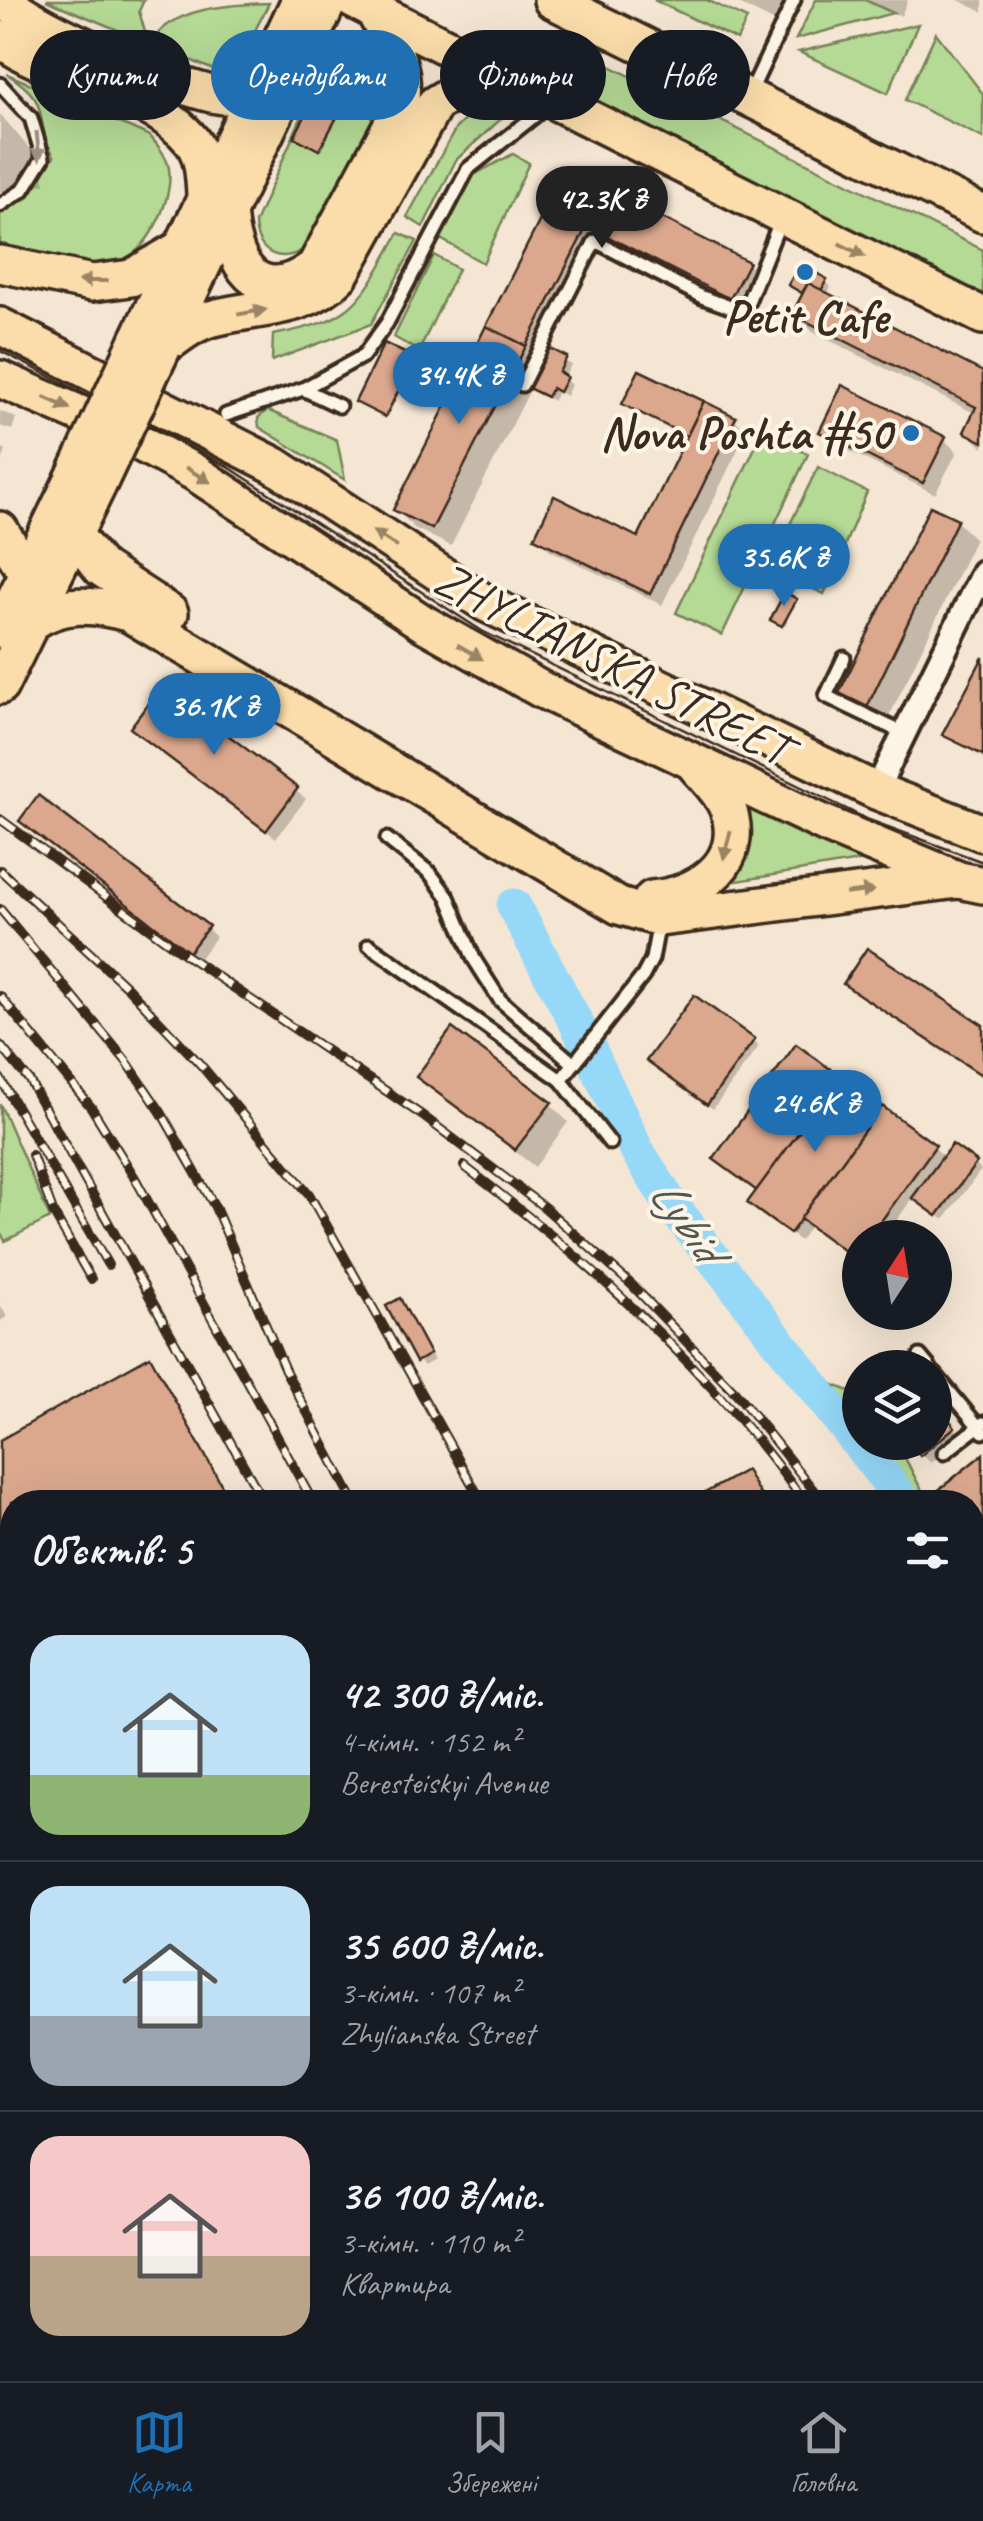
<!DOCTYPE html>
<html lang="uk">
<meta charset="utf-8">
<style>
body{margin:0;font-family:Caveat,sans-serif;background:#242831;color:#f1f3f6;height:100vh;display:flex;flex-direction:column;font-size:38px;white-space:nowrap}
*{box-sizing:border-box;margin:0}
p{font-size:32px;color:#9ea1a6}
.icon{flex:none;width:55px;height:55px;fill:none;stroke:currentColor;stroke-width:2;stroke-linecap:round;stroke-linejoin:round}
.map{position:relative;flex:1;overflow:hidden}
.side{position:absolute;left:0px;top:1490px;width:985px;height:892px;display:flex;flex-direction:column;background:#171b24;border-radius:40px 40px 0 0;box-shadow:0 10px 40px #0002}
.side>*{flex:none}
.top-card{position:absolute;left:30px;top:30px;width:925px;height:90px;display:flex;gap:20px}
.needle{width:65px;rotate:12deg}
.tools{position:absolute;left:842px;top:1220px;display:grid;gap:20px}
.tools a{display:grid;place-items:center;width:110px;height:110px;border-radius:50%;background:#171b24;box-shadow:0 10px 40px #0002;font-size:50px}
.price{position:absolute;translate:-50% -85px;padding:0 22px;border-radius:35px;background:#1f6fb2;color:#fff;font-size:32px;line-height:65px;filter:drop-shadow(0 2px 5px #0008)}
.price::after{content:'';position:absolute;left:50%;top:60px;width:30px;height:22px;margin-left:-15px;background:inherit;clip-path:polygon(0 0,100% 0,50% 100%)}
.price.on{background:#222;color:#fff}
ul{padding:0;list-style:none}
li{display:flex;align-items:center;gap:30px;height:250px;padding:0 30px}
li+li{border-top:2px solid #363941}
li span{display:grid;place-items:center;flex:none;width:280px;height:200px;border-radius:30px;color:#555}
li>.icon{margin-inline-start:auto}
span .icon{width:120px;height:120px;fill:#fffc;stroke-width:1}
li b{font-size:42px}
h2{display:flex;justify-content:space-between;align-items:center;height:120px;padding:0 30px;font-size:42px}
.chip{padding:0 35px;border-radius:45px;background:#171b24;box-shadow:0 10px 40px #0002;font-size:35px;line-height:90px}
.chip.on{background:#1f6fb2;color:#fff}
.menu{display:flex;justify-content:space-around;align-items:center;height:140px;border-top:2px solid #363941;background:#171b24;font-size:28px;color:#9ea1a6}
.menu a{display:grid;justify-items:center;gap:5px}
.menu .on{color:#1f6fb2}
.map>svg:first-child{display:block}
</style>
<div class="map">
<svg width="983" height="2381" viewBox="0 0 983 2381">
<rect width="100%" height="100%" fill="#f5e6d4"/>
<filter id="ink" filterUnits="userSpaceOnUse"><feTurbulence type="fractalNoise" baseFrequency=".01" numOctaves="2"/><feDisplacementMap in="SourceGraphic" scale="20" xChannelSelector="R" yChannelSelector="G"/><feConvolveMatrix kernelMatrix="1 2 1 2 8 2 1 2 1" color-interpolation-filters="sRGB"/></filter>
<g filter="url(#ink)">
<g fill="#b5da95" stroke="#78825a" stroke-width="2.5">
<path d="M46,0h98l-5,11 6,21 11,4c24,-30 78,-31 113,-33l-29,57 -19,13z"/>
<path d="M654,0h53l40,19 -10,21z"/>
<path d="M816,0h49l28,13 -97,26z"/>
<path d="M918,24l-30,69 -89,-41z"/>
<path d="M936,33l47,61v44l-78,-38z"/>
<path d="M338,34l27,13 17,17 5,34 -79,148c-24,20 -52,9 -53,-23z"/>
<path d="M551,37l432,213v44l-449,-221z"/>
<path d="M7,74l143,62c8,10 17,20 19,33 5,34 -26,94 -62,98 -36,5 -73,-10 -107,-21v-34l28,-14 26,-42c-23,-39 2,-51 -47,-82z"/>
<path d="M480,105l22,13 -46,42 -33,67 -16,-10 49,-89z"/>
<path d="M513,154l16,9 -46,100 -44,-25 33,-62z"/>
<path d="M399,233l18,8 -46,83 -99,37 1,-26c84,-16 86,-31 126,-102z"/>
<path d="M434,255l24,14 -39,82 -25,-14z"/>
<path d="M267,410l70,30 8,40 -86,-53 -1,-9z"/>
<path d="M762,433l46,21 -86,181 -46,-22z"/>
<path d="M818,467l49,25 -43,102 -55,-27z"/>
<path d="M739,803l126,57 -146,24z"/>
<path d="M0,1104l50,114 -45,23 -5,-10z"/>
<path d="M822,1380l35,14 3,48 35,1c16,20 19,39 35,59h-47l-20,-38 -24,-28 -29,-47z"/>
</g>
<g fill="#0003">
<path d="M731,0h52l-10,21z"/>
<path d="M867,0h41l-7,16z"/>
<path d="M958,0h25v12z"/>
<path d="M0,114l39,46 6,24 -45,8z"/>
<path d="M335,121l-13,30 -23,-13z"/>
<path d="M567,173l181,91 18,18 -17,33 -143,-73 -56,109 21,14 -7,13 7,7 -5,11 -8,-5 -5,10 -22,-13 -80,158 -37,-18 -18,-19z"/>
<path d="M826,281l5,6 -4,9 156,78v74l-16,-16 9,-18 -163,-82 -18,-18 10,-20 -13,-10z"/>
<path d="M414,360l-26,57 -28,-14z"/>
<path d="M640,373l94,46 13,12 -85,174 -112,-55 -13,-12 102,2 50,-102 -64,-34z"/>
<path d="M0,411l16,7 -4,12 -12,-4z"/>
<path d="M822,431l122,8 13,13 -22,42 -100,-50z"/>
<path d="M0,447l6,4 -6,15z"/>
<path d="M956,521l19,18 -89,184 -26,-12 -18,-18z"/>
<path d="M795,601l-10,25 -10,-5z"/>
<path d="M983,662v96l-38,-23z"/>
<path d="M163,688l143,111 -30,39 -134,-101z"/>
<path d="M31,830l176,98 9,9 -17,22z"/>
<path d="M846,984l137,44v50l-124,-82z"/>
<path d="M753,1040l6,6 -46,63 -58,-43z"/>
<path d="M419,1076l131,28 18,18 -33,45z"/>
<path d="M934,1147l11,11 30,6 6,6 -37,50 -30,-24 -30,42h-24v24l-50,-36 -10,15 -40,-29 -2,-19 -42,-34z"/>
<path d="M400,1301l34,59 -10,6 -6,-6z"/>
<path d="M0,1304l7,13 -7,4z"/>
<path d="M150,1359l81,143h-219v186l-12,-23v-222z"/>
<path d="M935,1404l28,34 -32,25 -9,-9 13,-12z"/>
<path d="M746,1473l22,29h-55l-5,-8z"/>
<path d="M0,1775l12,21v74l-12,-22z"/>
<path d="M972,1843l11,18v23l-11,6z"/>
<path d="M0,1892l12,24v99l-12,-24z"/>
<path d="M0,2120l12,23v50l-12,7z"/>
<path d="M50,2370h61l3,6 -9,5h-48z"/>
</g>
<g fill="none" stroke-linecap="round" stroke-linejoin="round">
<g stroke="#96d8f8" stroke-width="35">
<path d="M514,906l69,130 53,113 32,51 236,302"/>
<path d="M972,1592l11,14"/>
</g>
</g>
<g fill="#dba88e" stroke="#3b2a1e" stroke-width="2.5">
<path d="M311,105l25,14 -17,31 -25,-13z"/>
<path d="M566,169l183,93 -19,37 -143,-73 -61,120 -40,-20z"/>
<path d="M800,264l27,15 -6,12 -13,-8 -6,10 -14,-8z"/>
<path d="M808,283l175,89v70l-19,-10 12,-25 -184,-93z"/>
<path d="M486,326l40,20 -94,183 -39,-19z"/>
<path d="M384,343l31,15 -30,59 -30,-15z"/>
<path d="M547,347l20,10 -8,15 8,5 -8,15 -7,-4 -5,9 -21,-10z"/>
<path d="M639,370l65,31 -17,35 -65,-32z"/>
<path d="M842,385l104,52 -23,46 -104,-51z"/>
<path d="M704,401l32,16 -86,177 -116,-56 20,-42 84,41z"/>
<path d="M930,506l28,13 -91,188 -28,-14z"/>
<path d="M785,592l12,7 -15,27 -12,-6z"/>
<path d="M983,657v98l-41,-20z"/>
<path d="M162,685l136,103 -32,43 -136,-103z"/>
<path d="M38,795l171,131 -20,26 -170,-131z"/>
<path d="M867,948l116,77v51l-140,-92z"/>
<path d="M694,995l61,44 -48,66 -61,-44z"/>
<path d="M452,1028l100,74 -37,48 -99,-73z"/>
<path d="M796,1044l44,32 -83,115 -44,-32z"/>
<path d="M840,1076l42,30 -92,128 -43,-31z"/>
<path d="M882,1106l54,39 -67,93h-9l-6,20 -54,-39z"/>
<path d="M952,1144l25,18 -40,54 -25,-18z"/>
<path d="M400,1298l30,56 -14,8 -30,-56z"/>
<path d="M150,1356l81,146h-219v191l-12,-22v-231z"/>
<path d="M935,1402l20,25 -35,29 -10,-14h25z"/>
<path d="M983,1454v97l-11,-12v-37h-29l-8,-9z"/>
<path d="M746,1470l18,32h-54l-5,-9z"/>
<path d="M0,1780l12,22v73l-12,-22z"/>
<path d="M972,1843l11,18v15l-11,6z"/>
<path d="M0,1899l12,24v97l-12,-23z"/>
<path d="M972,2044l11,19v55l-11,-19z"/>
<path d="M0,2121l12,24v40l-12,7z"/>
<path d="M972,2128l11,19v103l-11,5v-57l8,-4 -8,-14z"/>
<path d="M976,2325l7,11v45h-88l-4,-8 5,-3h76v-42z"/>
<path d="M47,2370h53l-19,11h-27z"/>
<path d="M295,2370h220l6,11h-220z"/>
</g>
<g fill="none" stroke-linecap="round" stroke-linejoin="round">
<g stroke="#3b2a1e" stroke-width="19">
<g id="lane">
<path d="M0,84l31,34 12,40 -20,32 -23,15"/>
<path d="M750,93l44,-93"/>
<path d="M522,385l73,-144 107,56 42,15 37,-93"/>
<path d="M303,389l36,17"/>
<path d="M226,415l77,-26 60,-33 24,-33 81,-154 79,-63"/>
<path d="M844,658l-18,38 79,38"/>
<path d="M387,839l43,34 18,24 26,62 26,41 74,64"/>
<path d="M369,945l192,135 49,63"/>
<path d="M561,1080l82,-104 9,-17 7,-37"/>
<path d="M920,1356l10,12"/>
<path d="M935,1374l48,58"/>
<path d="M944,1453l39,-30"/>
<path d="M0,1871l12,23"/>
<path d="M0,2030l12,20"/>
<path d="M235,2381l7,-11"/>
</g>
</g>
<g stroke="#3b2a1e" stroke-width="30">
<path id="street" d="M876,791l107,-219"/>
</g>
<g stroke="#3b2a1e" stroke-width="42">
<g id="primary">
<path d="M6,0c20,26 188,97 221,96 14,-1 23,-10 33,-18"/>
<path d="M353,0l630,316"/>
<path d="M552,0l431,214"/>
<path d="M0,39c55,41 150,50 192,102 11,14 12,36 13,53"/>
<path d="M228,207c2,56 29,104 87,60l83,-154c11,-39 -5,-67 -24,-102"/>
<path d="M0,264l92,19 39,-5 49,-29"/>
<path d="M0,326l274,139 211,138 391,188 107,42"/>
<path d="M138,340l162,-340"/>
<path d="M164,346l165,-346"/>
<path d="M163,347c15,-11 29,-23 47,-28 47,-13 94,-7 130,-44l95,-171 28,-17 51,-6"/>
<path d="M0,379l112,49 82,44 229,151 119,67 283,134 134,56 24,5"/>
<path d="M0,530l28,45"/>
<path d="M75,536l26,32 69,45"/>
<path d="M32,622c30,-21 63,-18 96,-9l491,293 41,12 298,-38"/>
<path d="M0,630l76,-157"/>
<path d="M0,686l98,-201"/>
<path d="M652,899c41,-4 89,-30 79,-80 -4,-21 -22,-38 -35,-53"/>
</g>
</g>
<use href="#lane" stroke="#fcf5e5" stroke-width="11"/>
<use href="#street" stroke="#fcf5e5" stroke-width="22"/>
<use href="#primary" stroke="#fbddab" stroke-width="35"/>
<path stroke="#3b2a1e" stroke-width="2.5" d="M0,351l227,115 255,165 387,189 114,42"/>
<g stroke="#3b2a1e" stroke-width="10">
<g id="rail">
<path d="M0,819l184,135 239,162 121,91 88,78 104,108 87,109"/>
<path d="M0,870l128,118 72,76 109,130 173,308"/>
<path d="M0,909l127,153 34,50 54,95 70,163 69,132"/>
<path d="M0,996l91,111 44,71 178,324"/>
<path d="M0,1045l29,35 235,422"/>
<path d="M0,1078l108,187"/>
<path d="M32,1155l22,59 37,65"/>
<path d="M464,1166c125,95 250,207 340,336"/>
<path d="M0,1698l12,22"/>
<path d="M972,1736l11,16"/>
<path d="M0,1753l12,27"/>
<path d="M972,1760l11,17"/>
<path d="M206,2370l11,11"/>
<path d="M282,2370l4,11"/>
<path d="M595,2370l2,11"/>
<path d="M723,2370l4,11"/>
<path d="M778,2370l4,11"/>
</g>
</g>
<use href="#rail" stroke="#fcf5e5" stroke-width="6" stroke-dasharray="19" stroke-linecap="butt"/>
<g stroke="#3b2a1e" stroke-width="42" stroke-linecap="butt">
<g id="primary-bridge">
<path d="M76,473l62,-133"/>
<path d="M98,485l65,-138"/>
</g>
</g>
<use href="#primary-bridge" stroke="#fbddab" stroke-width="35"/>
</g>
<defs><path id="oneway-solid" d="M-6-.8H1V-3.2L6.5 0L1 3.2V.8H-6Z" transform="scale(2.5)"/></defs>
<use fill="#9c9082" href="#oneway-solid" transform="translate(38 146) rotate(84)"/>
<g fill="#9b8464">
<use href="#oneway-solid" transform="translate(852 250) rotate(27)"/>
<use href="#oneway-solid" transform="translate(93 281) rotate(180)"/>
<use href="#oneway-solid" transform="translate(252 312) rotate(-10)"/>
<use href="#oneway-solid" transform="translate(57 403) rotate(24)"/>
<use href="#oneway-solid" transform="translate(198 475) rotate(31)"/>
<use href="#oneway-solid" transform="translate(385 539) rotate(-147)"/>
<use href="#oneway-solid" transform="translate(470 652) rotate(30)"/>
<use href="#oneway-solid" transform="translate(727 845) rotate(104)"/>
<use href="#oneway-solid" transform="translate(860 892) rotate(-7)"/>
</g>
</g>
<g fill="#1f6fb2" stroke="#fcf5e5" stroke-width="4">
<circle cx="805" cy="272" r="10"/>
<circle cx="911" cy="433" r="10"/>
</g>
<g text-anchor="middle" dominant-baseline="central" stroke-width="8" stroke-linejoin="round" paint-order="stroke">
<g font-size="48" font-weight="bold" fill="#3b2a1e" stroke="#fcf5e5">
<text x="805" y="317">Petit Cafe</text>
<text x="891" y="433" text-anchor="end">Nova Poshta #50</text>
</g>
<g font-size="48" fill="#3b2a1e" stroke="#fcf5e5">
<text transform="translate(612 663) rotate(27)">ZHYLIANSKA STREET</text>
</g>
<g font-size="50" font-style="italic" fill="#525654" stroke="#fcf5e5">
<text transform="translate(687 1219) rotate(55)">Lybid</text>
</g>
</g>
</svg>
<div class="tools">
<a><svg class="needle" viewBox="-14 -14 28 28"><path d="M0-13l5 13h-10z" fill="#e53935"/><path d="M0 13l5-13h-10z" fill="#9ea1a6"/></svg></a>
<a><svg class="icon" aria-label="layers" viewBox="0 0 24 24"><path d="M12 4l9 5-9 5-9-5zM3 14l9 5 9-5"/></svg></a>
</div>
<b class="price on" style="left:602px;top:251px">42.3K ₴</b>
<b class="price" style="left:459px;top:427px">34.4K ₴</b>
<b class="price" style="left:784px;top:609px">35.6K ₴</b>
<b class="price" style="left:214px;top:758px">36.1K ₴</b>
<b class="price" style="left:815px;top:1155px">24.6K ₴</b>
<div class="top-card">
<a class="chip">Купити</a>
<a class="chip on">Орендувати</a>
<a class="chip">Фільтри</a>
<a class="chip">Нове</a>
</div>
<section class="side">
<h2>Об’єктів: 5<svg class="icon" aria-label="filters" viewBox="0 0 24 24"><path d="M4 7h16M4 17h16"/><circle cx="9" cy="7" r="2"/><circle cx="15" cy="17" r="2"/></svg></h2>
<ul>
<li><span style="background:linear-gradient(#bfe0f5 70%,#8fb573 0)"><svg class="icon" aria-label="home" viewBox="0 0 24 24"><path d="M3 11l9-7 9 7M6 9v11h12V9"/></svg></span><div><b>42 300 ₴/міс.</b><p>4-кімн. · 152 m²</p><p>Beresteiskyi Avenue</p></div></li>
<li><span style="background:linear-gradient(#bfe0f5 65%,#9aa5b1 0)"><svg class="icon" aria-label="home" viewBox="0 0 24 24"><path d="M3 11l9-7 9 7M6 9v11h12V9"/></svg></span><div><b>35 600 ₴/міс.</b><p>3-кімн. · 107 m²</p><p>Zhylianska Street</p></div></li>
<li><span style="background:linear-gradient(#f6c9c9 60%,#b9a48a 0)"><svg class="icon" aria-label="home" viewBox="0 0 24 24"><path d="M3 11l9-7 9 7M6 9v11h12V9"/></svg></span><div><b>36 100 ₴/міс.</b><p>3-кімн. · 110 m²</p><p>Квартира</p></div></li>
</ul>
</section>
</div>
<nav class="menu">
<a class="on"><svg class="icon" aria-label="map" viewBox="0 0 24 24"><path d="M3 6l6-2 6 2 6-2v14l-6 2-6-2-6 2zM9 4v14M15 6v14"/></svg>Карта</a>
<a><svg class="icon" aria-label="saved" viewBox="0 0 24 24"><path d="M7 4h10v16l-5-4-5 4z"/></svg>Збережені</a>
<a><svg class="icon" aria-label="home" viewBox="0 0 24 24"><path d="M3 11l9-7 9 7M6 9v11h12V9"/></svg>Головна</a>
</nav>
